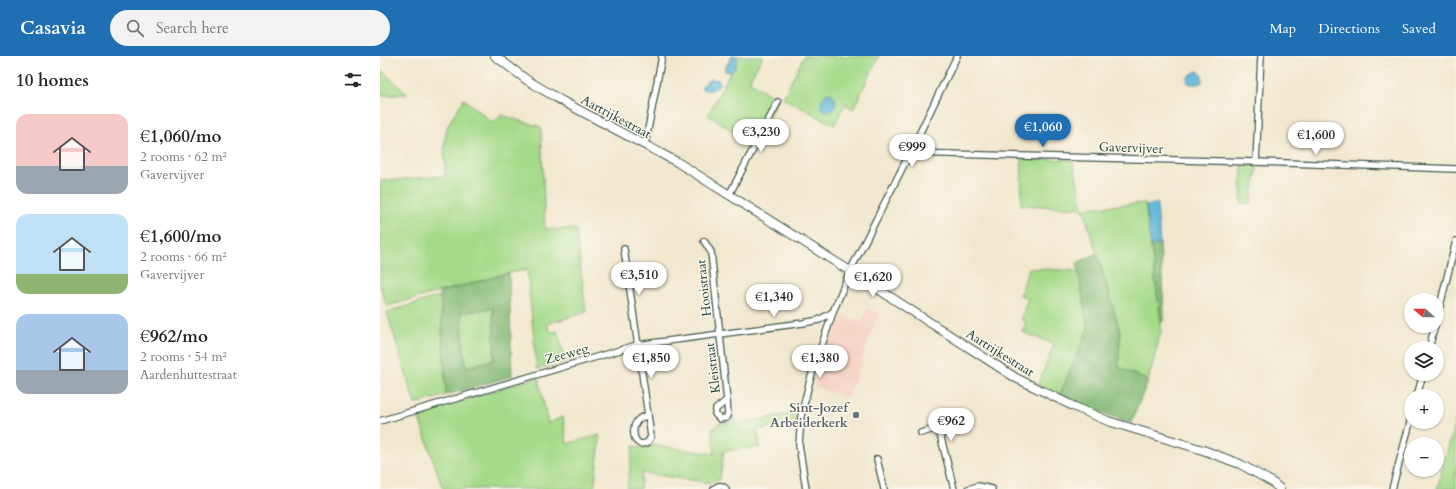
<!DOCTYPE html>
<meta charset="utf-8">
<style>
body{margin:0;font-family:Cardo,serif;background:#f2f2f2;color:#222;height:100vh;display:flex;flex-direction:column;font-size:15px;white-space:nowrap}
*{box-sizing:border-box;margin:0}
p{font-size:13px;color:#767676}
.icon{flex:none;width:22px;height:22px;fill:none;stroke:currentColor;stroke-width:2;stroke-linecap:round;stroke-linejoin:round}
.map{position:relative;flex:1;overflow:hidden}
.details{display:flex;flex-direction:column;background:#fff;width:380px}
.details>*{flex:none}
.needle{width:26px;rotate:290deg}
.controls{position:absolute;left:1024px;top:237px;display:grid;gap:8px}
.controls a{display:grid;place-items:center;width:40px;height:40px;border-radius:50%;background:#fff;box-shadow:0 1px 3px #0004;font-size:20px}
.price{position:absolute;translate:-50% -34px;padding:0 9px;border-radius:14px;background:#fff;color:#222;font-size:13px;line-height:26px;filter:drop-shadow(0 1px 2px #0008)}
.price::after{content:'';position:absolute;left:50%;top:24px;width:12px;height:9px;margin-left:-6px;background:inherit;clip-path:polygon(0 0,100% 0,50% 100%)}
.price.current{background:#1f6fb2;color:#fff}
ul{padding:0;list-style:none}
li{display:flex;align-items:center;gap:12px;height:100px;padding:0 16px}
li span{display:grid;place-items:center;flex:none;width:112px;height:80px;border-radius:12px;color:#555}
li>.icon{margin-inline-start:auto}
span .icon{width:48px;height:48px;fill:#fffc;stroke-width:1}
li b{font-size:17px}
h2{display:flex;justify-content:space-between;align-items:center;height:48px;padding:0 16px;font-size:17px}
header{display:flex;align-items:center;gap:24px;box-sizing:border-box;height:56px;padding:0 20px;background:#1f6fb2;color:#fff}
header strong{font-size:19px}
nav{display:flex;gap:22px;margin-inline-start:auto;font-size:14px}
.search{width:280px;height:36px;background:#f2f2f2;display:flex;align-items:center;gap:10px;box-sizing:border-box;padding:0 14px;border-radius:22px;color:#767676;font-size:15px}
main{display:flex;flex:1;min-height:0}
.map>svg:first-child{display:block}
</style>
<header>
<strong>Casavia</strong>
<div class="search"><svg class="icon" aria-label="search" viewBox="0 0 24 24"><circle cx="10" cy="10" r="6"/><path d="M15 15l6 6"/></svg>Search here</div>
<nav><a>Map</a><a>Directions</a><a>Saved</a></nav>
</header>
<main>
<section class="details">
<h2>10 homes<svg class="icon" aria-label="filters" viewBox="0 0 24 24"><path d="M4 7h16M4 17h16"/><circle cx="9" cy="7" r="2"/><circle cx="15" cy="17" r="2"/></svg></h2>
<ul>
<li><span style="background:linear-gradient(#f6c9c9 65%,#9aa5b1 0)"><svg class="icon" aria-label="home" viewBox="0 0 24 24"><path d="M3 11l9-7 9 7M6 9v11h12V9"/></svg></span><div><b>€1,060/mo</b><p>2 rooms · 62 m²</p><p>Gavervijver</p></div></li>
<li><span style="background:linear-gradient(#bfe0f5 75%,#8fb573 0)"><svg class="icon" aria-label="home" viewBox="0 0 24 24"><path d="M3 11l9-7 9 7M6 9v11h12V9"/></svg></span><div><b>€1,600/mo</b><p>2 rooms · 66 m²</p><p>Gavervijver</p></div></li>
<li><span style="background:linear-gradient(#a9c7e8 70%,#9aa5b1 0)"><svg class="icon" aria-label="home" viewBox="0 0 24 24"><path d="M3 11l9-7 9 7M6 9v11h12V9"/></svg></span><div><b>€962/mo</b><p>2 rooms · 54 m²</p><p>Aardenhuttestraat</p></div></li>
</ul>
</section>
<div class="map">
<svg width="1076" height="433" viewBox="0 0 1076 433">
<rect width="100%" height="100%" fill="#fbf7ec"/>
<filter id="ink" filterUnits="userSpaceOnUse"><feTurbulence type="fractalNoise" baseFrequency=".025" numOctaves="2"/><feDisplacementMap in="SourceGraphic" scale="8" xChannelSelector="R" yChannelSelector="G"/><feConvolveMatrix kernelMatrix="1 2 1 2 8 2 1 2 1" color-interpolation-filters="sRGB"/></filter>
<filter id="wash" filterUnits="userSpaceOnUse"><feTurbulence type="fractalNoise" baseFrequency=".012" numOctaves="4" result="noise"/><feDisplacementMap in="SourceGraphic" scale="16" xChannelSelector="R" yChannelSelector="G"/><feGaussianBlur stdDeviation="0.9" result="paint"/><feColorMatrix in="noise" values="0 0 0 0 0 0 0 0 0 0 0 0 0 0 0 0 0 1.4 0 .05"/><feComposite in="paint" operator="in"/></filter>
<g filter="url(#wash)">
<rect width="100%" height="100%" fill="#f1e7cd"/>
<path fill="#f5d2c2" d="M487,253l12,4 -31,85 -34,-12 24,-73 24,9z"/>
<g fill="#a5da8a" stroke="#628c5f">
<path d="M352,0h31l-14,25 29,19 -25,44 -45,-29 22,-42 -6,-3z"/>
<path d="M424,0h75l-26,53 -8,-5 -11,21 -51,-27z"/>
<path d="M0,13l27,25 -27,2z"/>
<path d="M84,43l29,24 8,-8 40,12 4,102h31l10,83 -39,12 3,8 7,-1 9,30 -29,8 -10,-99 -18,3 -122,33 -7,-20v-105l65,-5c0,-14 -2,-30 1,-44 3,-12 12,-23 18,-33z"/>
<path d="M642,102l51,2 10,48 62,-5 16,120v8l-13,50 -29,-14 1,-36 -37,-123 -62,-3z"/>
<path d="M862,109h16l-7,39 -10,-1z"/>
<path d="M649,212l50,3 9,57 -29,69 -21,-12 16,-41 -32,-12 4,-10 -5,-3 7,-21 -8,-3z"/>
<path d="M60,240l6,99 -31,9 -28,-92z"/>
<path d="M113,252l1,52 -29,7 -4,-54z"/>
<path d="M158,321l10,46 15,-6 4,27 32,-9 1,5 -6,49h-151l-25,-74z"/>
<path d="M414,357l1,9 -38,8 3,17 -36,4 -4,28 -8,4 -70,-10 -2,16h-13l6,-43 9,2 12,-3 61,9 -3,-25 3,-1 4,-5 8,1 8,-7 1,7z"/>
<path d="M1076,362v71h-19z"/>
</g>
<g fill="#84ba76" stroke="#527c55" fill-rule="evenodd">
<path d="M780,188l4,66v10l-3,3 -10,-77z"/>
<path d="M717,197l23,78 -1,36 29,14 -17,42 -72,-26 29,-69 -11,-65z"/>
<path d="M129,217l3,103 -66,19 -6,-103zM113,252l1,52 -28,7 -5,-54z"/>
</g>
<g fill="#5db5da" stroke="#3e7987">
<path d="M352,0h6l-3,12 -4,4 -6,-1v-2z"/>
<path d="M818,15l4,4v7c-4,3 -12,3 -15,0l1,-5 7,-5z"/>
<path d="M330,23l8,1 2,3c-4,7 -11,9 -18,6v-3z"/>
<path d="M448,37l4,1 4,7 -2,7 -3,3 -4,1 -6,-4c0,-7 1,-11 7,-15z"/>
<path d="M777,147l3,41 -9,2 -5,-40z"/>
</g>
</g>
<g filter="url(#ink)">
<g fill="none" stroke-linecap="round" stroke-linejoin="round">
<g stroke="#3e564b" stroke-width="8">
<g id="street">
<path d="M265,89l17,-89"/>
<path d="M530,97l346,9 200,7"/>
<path d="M876,106l5,-106"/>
<path d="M349,139l49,-93"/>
<path d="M324,185l7,11 16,148 -11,9 -1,5 5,5 6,-1 2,-2 -1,-16"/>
<path d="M244,193l24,166"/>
<path d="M1057,262l19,-77"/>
<path d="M1049,292l6,-22"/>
<path d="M1037,340l6,-22"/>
<path d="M268,359l3,22 -4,6 -7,1c-8,-4 -8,-18 -2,-24 3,-3 6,-3 10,-5z"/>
<path d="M0,365l257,-76 166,-22 16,-3 14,-8"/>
<path d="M541,377l13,-4 6,5 14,55"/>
<path d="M497,403l7,30"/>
<path d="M334,433c4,-4 8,-4 12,0"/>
<path d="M426,433l-7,-44 2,-29 9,-36 23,-68 17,-41 60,-118 47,-97"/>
<path d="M588,433l10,-3 14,3"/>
<path d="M1012,433l19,-70"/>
</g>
</g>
<g stroke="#3e564b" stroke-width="10">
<path id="secondary" d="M115,0l32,24 35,21 115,61 173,109 166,107 59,29 33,14 95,29 37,14 32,18 8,7"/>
</g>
<use href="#street" stroke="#fff" stroke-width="5.5"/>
<use href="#secondary" stroke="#fff" stroke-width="8"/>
</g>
</g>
<circle fill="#6b7280" stroke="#fbf7ec" stroke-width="1.5" cx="476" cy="359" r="4"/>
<g text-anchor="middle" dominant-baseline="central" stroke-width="3" stroke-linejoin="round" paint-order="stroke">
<g font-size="13" fill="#1f3d34" stroke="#fbf7ec">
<text transform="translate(236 61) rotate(28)">Aartrijkestraat</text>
<text transform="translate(751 92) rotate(2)">Gavervijver</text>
<text transform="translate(324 232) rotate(-96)">Hooistraat</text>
<text transform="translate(620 297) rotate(32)">Aartrijkestraat</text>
<text transform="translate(187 298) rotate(-16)">Zeeweg</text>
<text transform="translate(333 312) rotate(-97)">Kleistraat</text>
</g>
<g font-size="13" font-weight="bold" fill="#5b616d" stroke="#fbf7ec" text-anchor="end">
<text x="468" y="352">Sint-Jozef<tspan x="468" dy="15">Arbeiderkerk</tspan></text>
</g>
</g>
</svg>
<div class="controls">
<a><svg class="needle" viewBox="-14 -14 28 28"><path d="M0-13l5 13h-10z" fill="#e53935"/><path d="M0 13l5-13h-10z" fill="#767676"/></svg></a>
<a><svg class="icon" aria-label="layers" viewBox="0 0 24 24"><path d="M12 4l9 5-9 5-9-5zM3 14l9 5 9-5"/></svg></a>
<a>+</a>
<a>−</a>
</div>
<b class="price current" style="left:663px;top:92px">€1,060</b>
<b class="price" style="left:381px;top:97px">€3,230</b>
<b class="price" style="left:936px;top:100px">€1,600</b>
<b class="price" style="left:532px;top:112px">€999</b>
<b class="price" style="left:259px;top:240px">€3,510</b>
<b class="price" style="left:493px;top:242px">€1,620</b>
<b class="price" style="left:394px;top:262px">€1,340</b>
<b class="price" style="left:271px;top:323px">€1,850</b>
<b class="price" style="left:440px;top:323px">€1,380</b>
<b class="price" style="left:571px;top:386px">€962</b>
</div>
</main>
